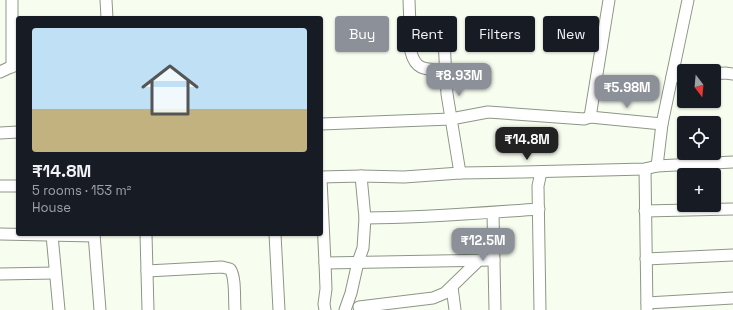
<!DOCTYPE html>
<meta charset="utf-8">
<style>
body{margin:0;font-family:"Space Grotesk",sans-serif;background:#242831;color:#f1f3f6;height:100vh;display:flex;flex-direction:column;font-size:15px;white-space:nowrap}
*{box-sizing:border-box;margin:0}
p{font-size:13px;color:#9ea1a6}
.icon{flex:none;width:22px;height:22px;fill:none;stroke:currentColor;stroke-width:2;stroke-linecap:round;stroke-linejoin:round}
.map{position:relative;flex:1;overflow:hidden}
.sheet{position:absolute;left:16px;top:16px;width:307px;height:220px;display:flex;flex-direction:column;background:#171b24;border-radius:4px;box-shadow:0 1px 3px #0004}
.sheet>*{flex:none}
.guide{position:absolute;left:335px;top:16px;width:338px;height:36px;display:flex;gap:8px}
.needle{width:26px;rotate:164deg}
.fabs{position:absolute;left:677px;top:64px;display:grid;gap:8px}
.fabs a{display:grid;place-items:center;width:44px;height:44px;border-radius:4px;background:#171b24;box-shadow:0 1px 3px #0004;font-size:20px}
.price{position:absolute;translate:-50% -34px;padding:0 9px;border-radius:8px;background:#8c9099;color:#fff;font-size:13px;line-height:26px;filter:drop-shadow(0 1px 2px #0008)}
.price::after{content:'';position:absolute;left:50%;top:24px;width:12px;height:9px;margin-left:-6px;background:inherit;clip-path:polygon(0 0,100% 0,50% 100%)}
.price.current{background:#222;color:#fff}
ul{padding:0;list-style:none}
li{display:grid;align-content:center;gap:8px;height:212px;padding:0 16px}
li span{display:grid;place-items:center;height:124px;border-radius:4px;color:#555}
li>.icon{margin-inline-start:auto}
span .icon{width:72px;height:72px;fill:#fffc;stroke-width:1}
li b{font-size:17px}
.chip{padding:0 14px;border-radius:4px;background:#171b24;box-shadow:0 1px 3px #0004;font-size:14px;line-height:36px}
.chip.current{background:#8c9099;color:#fff}
.map>svg:first-child{display:block}
</style>
<div class="map">
<svg width="733" height="310" viewBox="0 0 733 310">
<rect width="100%" height="100%" fill="#f7fef0"/>
<g fill="none" stroke-linecap="round" stroke-linejoin="round">
<g stroke="#8d9686" stroke-width="13">
<g id="minor">
<path d="M106,0l1,18"/>
<path d="M409,0l2,52c5,20 17,17 34,18"/>
<path d="M443,23l4,71 13,79"/>
<path d="M12,67v-67"/>
<path d="M0,72l17,-8"/>
<path d="M714,74l11,-1 8,1"/>
<path d="M672,77l12,-1"/>
<path d="M590,117l19,-117"/>
<path d="M321,124l130,-5 37,-7 96,7 6,-2 72,7"/>
<path d="M0,133l18,-1"/>
<path d="M657,166l5,-42 26,-124"/>
<path d="M645,169l2,141"/>
<path d="M321,177l40,-1 43,1 56,-4 63,-1 122,-3 12,-3 76,-4"/>
<path d="M321,179l4,84 1,26 -2,15 1,6"/>
<path d="M0,186h18"/>
<path d="M645,211l88,-2"/>
<path d="M493,213l2,97"/>
<path d="M365,218c58,0 116,-5 174,-9"/>
<path d="M0,234l94,2"/>
<path d="M94,234l6,76"/>
<path d="M146,234l2,76"/>
<path d="M275,234l4,76"/>
<path d="M52,235l7,75"/>
<path d="M646,259l87,-4"/>
<path d="M325,263l169,-3"/>
<path d="M147,271l75,-4 8,2c6,8 4,30 5,41"/>
<path d="M0,274l55,-1"/>
<path d="M452,287l3,23"/>
<path d="M647,303l86,-5"/>
<path d="M359,307l74,-9 12,-5 34,-33"/>
<path d="M345,310l6,-17 7,-31 5,-14 2,-30 -4,-42"/>
<path d="M540,310l-2,-124 3,-14"/>
</g>
</g>
<use href="#minor" stroke="#fff" stroke-width="11"/>
</g>
</svg>
<div class="fabs">
<a><svg class="needle" viewBox="-14 -14 28 28"><path d="M0-13l5 13h-10z" fill="#e53935"/><path d="M0 13l5-13h-10z" fill="#9ea1a6"/></svg></a>
<a><svg class="icon" aria-label="locate" viewBox="0 0 24 24"><circle cx="12" cy="12" r="6"/><path d="M12 2v4M12 18v4M2 12h4M18 12h4"/></svg></a>
<a>+</a>
</div>
<b class="price" style="left:459px;top:97px">₹8.93M</b>
<b class="price" style="left:627px;top:109px">₹5.98M</b>
<b class="price current" style="left:527px;top:161px">₹14.8M</b>
<b class="price" style="left:483px;top:262px">₹12.5M</b>
<div class="guide">
<a class="chip current">Buy</a>
<a class="chip">Rent</a>
<a class="chip">Filters</a>
<a class="chip">New</a>
</div>
<section class="sheet">
<ul>
<li><span style="background:linear-gradient(#bfe0f5 65%,#c2b280 0)"><svg class="icon" aria-label="home" viewBox="0 0 24 24"><path d="M3 11l9-7 9 7M6 9v11h12V9"/></svg></span><div><b>₹14.8M</b><p>5 rooms · 153 m²</p><p>House</p></div></li>
</ul>
</section>
</div>
